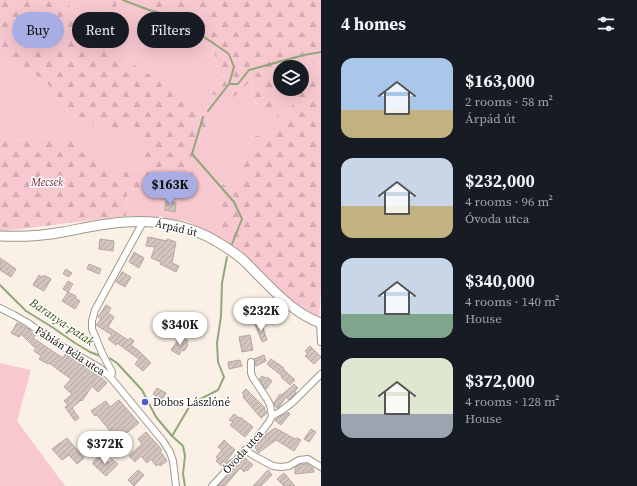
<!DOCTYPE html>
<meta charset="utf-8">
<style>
body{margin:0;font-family:"Source Serif 4",serif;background:#20242c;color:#f1f3f6;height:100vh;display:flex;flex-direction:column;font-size:15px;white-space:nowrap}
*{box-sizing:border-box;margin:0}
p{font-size:13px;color:#9ea1a6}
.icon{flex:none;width:22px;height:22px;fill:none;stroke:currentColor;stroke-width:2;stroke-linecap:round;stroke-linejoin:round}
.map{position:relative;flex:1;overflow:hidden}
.details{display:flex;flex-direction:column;background:#171b24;width:316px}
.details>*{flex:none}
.banner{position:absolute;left:12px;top:12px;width:249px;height:36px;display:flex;gap:8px}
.buttons{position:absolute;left:273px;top:60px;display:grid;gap:8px}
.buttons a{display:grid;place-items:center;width:36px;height:36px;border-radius:50%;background:#171b24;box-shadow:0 4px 16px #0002;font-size:20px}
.price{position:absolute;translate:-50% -34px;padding:0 9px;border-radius:14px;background:#fff;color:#222;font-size:13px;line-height:26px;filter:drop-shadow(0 1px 2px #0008)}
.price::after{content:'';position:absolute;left:50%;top:24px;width:12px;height:9px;margin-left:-6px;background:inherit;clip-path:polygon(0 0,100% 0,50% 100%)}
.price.selected{background:#a8aee4;color:#111}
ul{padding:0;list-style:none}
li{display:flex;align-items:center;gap:12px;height:100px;padding:0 20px}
li span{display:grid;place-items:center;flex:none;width:112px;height:80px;border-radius:12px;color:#555}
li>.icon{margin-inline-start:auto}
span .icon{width:48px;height:48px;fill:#fffc;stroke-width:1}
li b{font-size:17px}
h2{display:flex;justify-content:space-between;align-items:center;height:48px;padding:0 20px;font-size:17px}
.tag{padding:0 14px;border-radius:18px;background:#171b24;box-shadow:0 4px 16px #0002;font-size:14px;line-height:36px}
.tag.selected{background:#a8aee4;color:#111}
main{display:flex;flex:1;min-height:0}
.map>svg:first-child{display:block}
</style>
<main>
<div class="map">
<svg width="321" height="486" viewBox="0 0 321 486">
<defs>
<pattern id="forest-firs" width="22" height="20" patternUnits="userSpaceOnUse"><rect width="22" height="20" fill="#f8c8d0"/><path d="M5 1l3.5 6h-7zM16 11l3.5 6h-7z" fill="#d4abb2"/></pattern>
<pattern id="building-hatch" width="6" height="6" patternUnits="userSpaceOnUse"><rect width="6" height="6" fill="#d3c4c0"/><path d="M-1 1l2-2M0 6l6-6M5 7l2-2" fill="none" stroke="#b5a8a4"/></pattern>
</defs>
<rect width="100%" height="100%" fill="#faf0e5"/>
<g fill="#f8c8d0">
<path d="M66,0h33l-1,11 -7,4 -18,-3z"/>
<path d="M118,0h26l69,49 5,19 -2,9 -6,8 32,5 4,-6 5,2 2,6 3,12 23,8 -6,-10 1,-13 6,-9v9h22v-22h-11l12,-5 13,1 5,-1v11l-9,3 -42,62 -17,-3 -19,57 -15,-12 8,36 -10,20 -31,-15 -60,-5 1,-28 22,5 46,-22 8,-10 -4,-21 11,-20 -73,-53 -36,-29 8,-11z"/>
<path d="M0,59l28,11 19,13 24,32 10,5 57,14 6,13v24l-28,-1 -48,-32 -68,2z"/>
<path d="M0,363l31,7 -14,51 48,65h-65z"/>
</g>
<g fill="url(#forest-firs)">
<path d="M0,0h66l7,12 18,3 7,-4 1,-11h19l-9,27 -8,11 36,29 57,36 16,17 -11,20 4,21 -19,26 -35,6 -22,-5 -1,28 -122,15h-4v-91l68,-2 18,6 19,17 11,9 28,1v-24l-6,-13 -57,-14 -10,-5 -24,-32 -19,-13 -28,-11z"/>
<path d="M144,0h177v62l-5,1 -13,-1 -12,5h-11v13l-6,9 -1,13 6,9 -1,6c-9,1 -17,-5 -21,-13 -3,-5 -4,-13 -6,-18l-4,-2c-15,18 -18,17 -39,8l2,-7 6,-8 2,-9 -5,-19z"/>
<path d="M321,73v217l-2,31 -20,-11 -25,-24 -57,-50 10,-20 -10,-9 1,-27 16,12 19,-57 17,3 42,-62z"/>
</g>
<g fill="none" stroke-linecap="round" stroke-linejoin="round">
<g stroke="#91a87a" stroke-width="2">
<path d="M123,0l26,10 26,7 54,37 5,13 -5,17 -21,27"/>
<path d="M229,84h9l11,-14 55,-15 17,-3"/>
<path d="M203,117l-11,37 42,48 8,17 -10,25"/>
<path d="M0,285l26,26 26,16 23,16 15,9 13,5"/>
<path d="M107,358l4,1 6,4 25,27 14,27 16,19 11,10 2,10 -2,18 2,12"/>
<path d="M172,436l19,-32 27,-14 6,-13 -6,-15 -1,-19 4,-27 1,-33 5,-26"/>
</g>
</g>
<g fill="url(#building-hatch)" stroke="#b5a7a2">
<path d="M166,201l10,2 -1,9 -10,-2z"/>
<path d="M148,237l19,4v-2l9,3 -4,21 7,3 -3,6 -16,-8 1,-2 -10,-4 4,-11 -9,-1z"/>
<path d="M100,239l14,2 -1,10 -14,-2z"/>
<path d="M134,252l10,6 -5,10 -10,-6z"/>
<path d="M0,258l16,11 -5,8 -11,-7z"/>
<path d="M89,264l12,5 -2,5 -12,-5z"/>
<path d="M66,269l6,4 -3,4 -6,-3z"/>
<path d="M122,272l9,5 -6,10 -9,-5z"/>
<path d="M39,275l3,2 2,-2 7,4 -7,12 -11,-6z"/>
<path d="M68,281l5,3 -5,8 8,4 -1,2 5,3 -5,8 -13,-8 6,-9 -5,-3z"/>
<path d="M106,305l5,3 -3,5 6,4 -6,10 20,13 2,-2 4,3 -3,4 8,6 12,12 -8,8 -8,-7 4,-5 -22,-16 -1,2 -8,-6 4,-4 -16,-10 5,-6 -3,-2z"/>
<path d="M261,322l6,18 -5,2 -7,-18z"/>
<path d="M17,323l12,6 6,7 -2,2 30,20 2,-4 27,17 4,4 1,-2 10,10 -9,9 -6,-6 -10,15 -1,-1 -9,8 7,10 -4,3 -10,-14 3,-2 -4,-4 8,-7 -8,-7 7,-8 -22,-16 -1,1 -9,-5 2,-3 -7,-5 2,-3 -3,-2 -12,-12 -2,3 -8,-4z"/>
<path d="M250,335l3,15 -11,2 -3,-15z"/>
<path d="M181,336l7,5 -1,3 1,1 -4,6 -2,-1 -3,5 -8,-5z"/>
<path d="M310,346l11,11 -7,7 -9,-8 3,-2 -3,-3z"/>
<path d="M264,355l2,6 -10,5 -1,-4 -1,-3z"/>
<path d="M271,359l13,9 -1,1 12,11 -5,5 -9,-8 1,-1 -15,-12z"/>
<path d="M240,360l2,6 -13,3 -1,-7z"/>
<path d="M262,376l4,2 1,-1 5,4 -6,8 -7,-10z"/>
<path d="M294,384l4,4 -3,3 1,2 -7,7 -3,-3 -7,10 -2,1 -2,-2 -1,-3 6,-9 2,1z"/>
<path d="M157,388l9,5 -4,7 -9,-6z"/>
<path d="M246,389l19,19 -1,1 3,4 -6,5 -18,-21 1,-2 -2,-2z"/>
<path d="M119,400l20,23 -25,20 -8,-8 4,-4 -13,-16 -2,1 -4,-5 15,-10 4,6z"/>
<path d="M288,412l2,2 -9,11 -6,-5z"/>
<path d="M234,414l5,4 1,-1 13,10 -8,10 -15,-12 3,-3 -4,-2z"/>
<path d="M275,428l20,11 2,-1 4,2 -7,11 -18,-11 -18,13 -3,-6 9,-11z"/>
<path d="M311,429l5,3 -7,10 -5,-3z"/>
<path d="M146,432l16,18 -2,1 7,10 -7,5 -1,-2 -3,2 -5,-7 -4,4 -6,-7 -6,6 -6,-6 13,-12 -4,-5z"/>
<path d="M67,438l17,20 -7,6 -8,-9 -7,5 -10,-11z"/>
<path d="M224,440l11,10 -12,15 8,-6 -8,8 -7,-6 2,-2 -2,-2 6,-7 -4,-3z"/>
<path d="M100,455l9,8 3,-4 6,5 -12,12 -13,-12v-2z"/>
<path d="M245,458l8,7 -6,6 -1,-1 -2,2 -4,-4 -15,18h-7z"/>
<path d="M300,464h7l6,4 1,4 -19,2v-6z"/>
<path d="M138,470l6,5 -10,11 -6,-6z"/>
<path d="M268,470l4,5 -11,11h-8z"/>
<path d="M284,473l11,13h-11l-7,-7z"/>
</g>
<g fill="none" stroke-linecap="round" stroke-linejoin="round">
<g stroke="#a1988e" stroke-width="8">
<g id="street">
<path d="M0,308l14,7 14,8 28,20 44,25 11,10 52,63 7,11 3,9 3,25"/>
<path d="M320,323l1,19"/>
<path d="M111,378l1,-6 -10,-19 -10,-24v-8l3,-11 48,-88"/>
<path d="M272,416l9,-5 12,-9 28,-28"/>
<path d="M245,450l11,7 17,9 8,1 8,-1 10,-6 9,-1 13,8"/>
<path d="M212,486l44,-47 13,-17 3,-6 -2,-11 -3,-6 -14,-21 -2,-5v-11"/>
</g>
</g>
<g stroke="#a1988e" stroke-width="11">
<path id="secondary" d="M0,236c21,1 42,0 63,-4 21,-4 42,-9 63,-10 31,-2 61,3 88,18 10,6 19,11 28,19 5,4 10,10 15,15 19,19 38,40 64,49"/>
</g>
<use href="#street" stroke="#fff" stroke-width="6"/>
<use href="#secondary" stroke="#fff" stroke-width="9"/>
</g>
<circle fill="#4e59cf" stroke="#fff" stroke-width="1.5" cx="145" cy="402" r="4"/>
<g text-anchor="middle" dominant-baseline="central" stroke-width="3" stroke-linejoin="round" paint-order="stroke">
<g font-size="11" font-style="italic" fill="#712c3e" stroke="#fff">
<text x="47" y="182">Mecsek</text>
</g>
<g font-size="11" fill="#1b1814" stroke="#fff">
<text transform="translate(176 228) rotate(13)">Árpád út</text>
<text transform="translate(70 351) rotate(33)">Fábián Béla utca</text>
<text transform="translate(243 452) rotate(-48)">Óvoda utca</text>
</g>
<g font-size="11" fill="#1b1814" stroke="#fff" text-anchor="start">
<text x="153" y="402">Dobos Lászlóné</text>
</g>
<g font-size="12" font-style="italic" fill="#3c5814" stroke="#fff">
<text transform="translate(62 322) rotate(34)">Baranya-patak</text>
</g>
</g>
</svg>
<div class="buttons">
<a><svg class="icon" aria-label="layers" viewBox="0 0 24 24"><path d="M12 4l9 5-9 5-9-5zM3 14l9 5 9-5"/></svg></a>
</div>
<b class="price selected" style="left:170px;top:206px">$163K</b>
<b class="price" style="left:261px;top:332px">$232K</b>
<b class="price" style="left:180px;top:346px">$340K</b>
<b class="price" style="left:105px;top:465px">$372K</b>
<div class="banner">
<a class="tag selected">Buy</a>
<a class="tag">Rent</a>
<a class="tag">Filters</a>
</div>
</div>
<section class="details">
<h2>4 homes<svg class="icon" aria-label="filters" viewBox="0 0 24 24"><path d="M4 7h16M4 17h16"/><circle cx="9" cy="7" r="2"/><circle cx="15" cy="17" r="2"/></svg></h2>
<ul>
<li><span style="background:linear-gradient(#a9c7e8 65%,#c2b280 0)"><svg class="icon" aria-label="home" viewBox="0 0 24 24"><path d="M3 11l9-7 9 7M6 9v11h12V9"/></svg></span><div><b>$163,000</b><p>2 rooms · 58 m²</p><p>Árpád út</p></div></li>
<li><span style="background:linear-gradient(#c9d6e8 60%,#c2b280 0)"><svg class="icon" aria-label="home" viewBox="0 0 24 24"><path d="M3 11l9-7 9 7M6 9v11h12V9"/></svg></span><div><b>$232,000</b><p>4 rooms · 96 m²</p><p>Óvoda utca</p></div></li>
<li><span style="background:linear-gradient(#c9d6e8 70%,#7fa58c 0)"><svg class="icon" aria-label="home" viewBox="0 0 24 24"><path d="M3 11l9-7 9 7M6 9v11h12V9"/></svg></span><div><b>$340,000</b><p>4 rooms · 140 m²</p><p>House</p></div></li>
<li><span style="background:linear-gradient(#dfe7d0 70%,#9aa5b1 0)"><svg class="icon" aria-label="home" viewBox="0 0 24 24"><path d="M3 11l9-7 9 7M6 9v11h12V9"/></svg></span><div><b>$372,000</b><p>4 rooms · 128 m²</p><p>House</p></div></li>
</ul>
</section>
</main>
